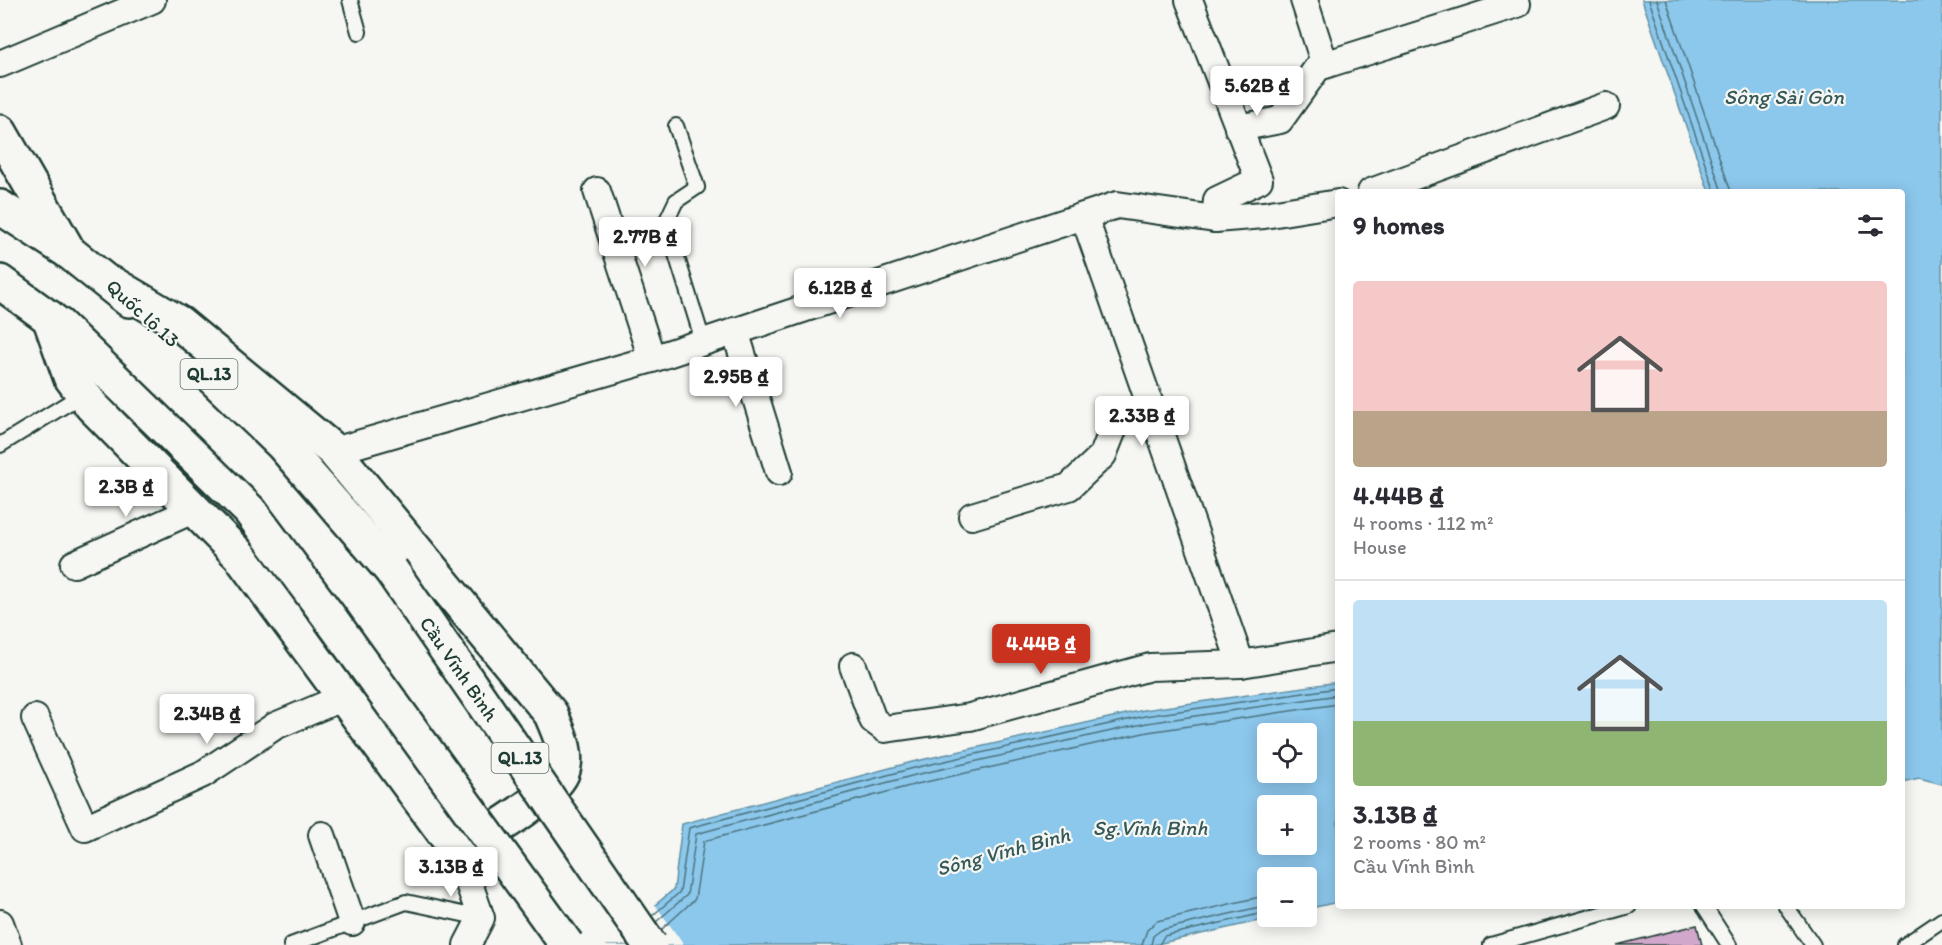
<!DOCTYPE html>
<meta charset="utf-8">
<style>
body{margin:0;font-family:Itim,sans-serif;background:#f7f7f7;color:#2b2b33;height:100vh;display:flex;flex-direction:column;font-size:22px;white-space:nowrap}
*{box-sizing:border-box;margin:0}
p{font-size:20px;color:#7c7c81}
.icon{flex:none;width:33px;height:33px;fill:none;stroke:currentColor;stroke-width:2;stroke-linecap:round;stroke-linejoin:round}
.map{position:relative;flex:1;overflow:hidden}
.panel{position:absolute;left:1335px;top:189px;width:570px;height:720px;display:flex;flex-direction:column;background:#fff;border-radius:6px;box-shadow:0 3px 15px #0003}
.panel>*{flex:none}
.buttons{position:absolute;left:1257px;top:723px;display:grid;gap:12px}
.buttons a{display:grid;place-items:center;width:60px;height:60px;border-radius:6px;background:#fff;box-shadow:0 3px 15px #0003;font-size:30px}
.price{position:absolute;translate:-50% -51px;padding:0 14px;border-radius:6px;background:#fff;color:#222;font-size:20px;line-height:39px;filter:drop-shadow(0 2px 3px #0008)}
.price::after{content:'';position:absolute;left:50%;top:36px;width:18px;height:14px;margin-left:-9px;background:inherit;clip-path:polygon(0 0,100% 0,50% 100%)}
.price.current{background:#c8321e;color:#fff}
ul{padding:0;list-style:none}
li{display:grid;align-content:center;gap:12px;height:318px;padding:0 18px}
li+li{border-top:2px solid #e1e1e2}
li span{display:grid;place-items:center;height:186px;border-radius:6px;color:#555}
li>.icon{margin-inline-start:auto}
span .icon{width:108px;height:108px;fill:#fffc;stroke-width:1}
li b{font-size:26px}
h2{display:flex;justify-content:space-between;align-items:center;height:72px;padding:0 18px;font-size:26px}
.map>svg:first-child{display:block}
</style>
<div class="map">
<svg width="1942" height="945" viewBox="0 0 1942 945">
<rect width="100%" height="100%" fill="#f6f6f2"/>
<filter id="ink" filterUnits="userSpaceOnUse"><feTurbulence type="fractalNoise" baseFrequency=".0167" numOctaves="2"/><feDisplacementMap in="SourceGraphic" scale="12" xChannelSelector="R" yChannelSelector="G"/><feConvolveMatrix kernelMatrix="1 2 1 2 8 2 1 2 1" color-interpolation-filters="sRGB"/></filter>
<g filter="url(#ink)">
<g fill="#8cc7ec" stroke="#6090a2" stroke-width="1.5" fill-rule="evenodd">
<path d="M1642,0h300v784l-23,-6 -17,4v-590h-193z"/>
<path d="M1338,682v220l-31,7 -1,-31h-38v38l8,1 -123,28h-545l66,-56 8,-65 230,-62 232,-52zM1268,734h38v38h-38zM1268,806h38v38h-38z"/>
</g>
<path fill="#f6f6f2" d="M654,903l30,42h-79l1,-2z"/>
<g fill="none" stroke-linecap="round" stroke-linejoin="round">
<g stroke="#4b747e" stroke-width="1.5">
<path d="M1649,0l66,192"/>
<path d="M1657,0l65,192"/>
<path d="M1666,0l65,192"/>
<path d="M652,916l28,-24 9,-64 225,-60 231,-52 193,-28"/>
<path d="M656,922l31,-27 9,-61 219,-59 232,-52 191,-28"/>
<path d="M661,930l34,-31 9,-58 213,-57 231,-52 190,-28"/>
<path d="M1142,945l5,-15 10,-9 111,-26"/>
<path d="M1151,945l2,-9 8,-6 107,-25"/>
<path d="M1159,945l5,-9 104,-24"/>
</g>
</g>
<path fill="#d1a7cc" stroke="#1f3d34" stroke-width="1.5" d="M1697,925l5,20h-85z"/>
<g fill="none" stroke-linecap="round" stroke-linejoin="round">
<g stroke="#1f3d34" stroke-width="18">
<g id="service">
<path d="M350,0l9,32"/>
<path d="M676,126l21,61 -21,14 -10,21 37,119"/>
<path d="M0,445l83,-51"/>
<path d="M1704,906l25,39"/>
<path d="M1786,906l27,39"/>
<path d="M291,945l115,-43 75,16"/>
<path d="M1491,945l138,-39"/>
<path d="M1905,945l37,-25"/>
</g>
</g>
<g stroke="#1f3d34" stroke-width="30">
<g id="minor">
<path d="M1189,0l70,180 -42,20 -2,19"/>
<path d="M1304,0l21,65"/>
<path d="M0,64l152,-64"/>
<path d="M1238,128l42,-8 38,-53 199,-63"/>
<path d="M597,191l55,168"/>
<path d="M1371,192l235,-86"/>
<path d="M1084,216l157,448"/>
<path d="M735,331l44,141"/>
<path d="M334,451l318,-92 465,-154 98,14 49,-4 74,-12"/>
<path d="M972,516l97,-29 34,-32 13,-33 35,-14"/>
<path d="M74,564l121,-55"/>
<path d="M853,666l20,54 12,9 85,-12 180,-50 91,-3 97,-16"/>
<path d="M35,718l50,110 118,-54 72,-48 69,-29"/>
<path d="M322,835l30,87"/>
<path d="M458,852l23,66 -14,27"/>
<path d="M0,923l8,22"/>
</g>
</g>
<g stroke="#1f3d34" stroke-width="38">
<path id="tertiary" d="M0,132l69,120"/>
</g>
<g stroke="#1f3d34" stroke-width="38">
<g id="trunk">
<path d="M0,207l69,45 60,48"/>
<path d="M0,282l59,43 191,186 83,111"/>
<path d="M49,317l21,59 22,30 148,150 218,296c24,-15 93,-54 104,-79 8,-20 -4,-41 -11,-59l-217,-263 -155,-128 -66,-39"/>
<path d="M211,376l71,68 109,126"/>
</g>
</g>
<use href="#service" stroke="#f6f6f2" stroke-width="14"/>
<use href="#minor" stroke="#f6f6f2" stroke-width="26"/>
<use href="#tertiary" stroke="#f6f6f2" stroke-width="33"/>
<use href="#trunk" stroke="#f6f6f2" stroke-width="33"/>
<g stroke="#1f3d34" stroke-width="38" stroke-linecap="butt">
<g id="trunk-bridge">
<path id="s1" d="M391,570l259,375"/>
<path d="M333,622l234,323"/>
</g>
</g>
<use href="#trunk-bridge" stroke="#f6f6f2" stroke-width="33"/>
</g>
</g>
<g text-anchor="middle" dominant-baseline="central" stroke-width="4.5" stroke-linejoin="round" paint-order="stroke">
<g fill="#f6f6f2" stroke="#60746d" stroke-width="1.5">
<rect x="180.5" y="359" width="57" height="30" rx="4.5"/>
<rect x="491.5" y="743" width="57" height="30" rx="4.5"/>
</g>
<g font-size="18" font-weight="bold" fill="#1f3d34">
<text x="209" y="374">QL.13</text>
<text x="520" y="758">QL.13</text>
</g>
<g font-size="20" fill="#1f3d34" stroke="#f6f6f2">
<text transform="translate(143 313) rotate(42)">Quốc lộ 13</text>
<text stroke="none"><textPath href="#s1" startOffset="120">Cầu Vĩnh Bình</textPath></text>
</g>
<g font-size="21" font-style="italic" fill="#355959" stroke="#f6f6f2">
<text x="1784" y="96">Sông Sài Gòn</text>
<text x="1150" y="827">Sg.Vĩnh Bình</text>
<text transform="translate(1003 851) rotate(-15)">Sông Vĩnh Bình</text>
</g>
</g>
</svg>
<div class="buttons">
<a><svg class="icon" aria-label="locate" viewBox="0 0 24 24"><circle cx="12" cy="12" r="6"/><path d="M12 2v4M12 18v4M2 12h4M18 12h4"/></svg></a>
<a>+</a>
<a>−</a>
</div>
<b class="price" style="left:1257px;top:117px">5.62B ₫</b>
<b class="price" style="left:645px;top:268px">2.77B ₫</b>
<b class="price" style="left:840px;top:319px">6.12B ₫</b>
<b class="price" style="left:736px;top:408px">2.95B ₫</b>
<b class="price" style="left:1142px;top:447px">2.33B ₫</b>
<b class="price" style="left:126px;top:518px">2.3B ₫</b>
<b class="price current" style="left:1041px;top:675px">4.44B ₫</b>
<b class="price" style="left:207px;top:745px">2.34B ₫</b>
<b class="price" style="left:451px;top:898px">3.13B ₫</b>
<section class="panel">
<h2>9 homes<svg class="icon" aria-label="filters" viewBox="0 0 24 24"><path d="M4 7h16M4 17h16"/><circle cx="9" cy="7" r="2"/><circle cx="15" cy="17" r="2"/></svg></h2>
<ul>
<li><span style="background:linear-gradient(#f6c9c9 70%,#b9a48a 0)"><svg class="icon" aria-label="home" viewBox="0 0 24 24"><path d="M3 11l9-7 9 7M6 9v11h12V9"/></svg></span><div><b>4.44B ₫</b><p>4 rooms · 112 m²</p><p>House</p></div></li>
<li><span style="background:linear-gradient(#bfe0f5 65%,#8fb573 0)"><svg class="icon" aria-label="home" viewBox="0 0 24 24"><path d="M3 11l9-7 9 7M6 9v11h12V9"/></svg></span><div><b>3.13B ₫</b><p>2 rooms · 80 m²</p><p>Cầu Vĩnh Bình</p></div></li>
</ul>
</section>
</div>
